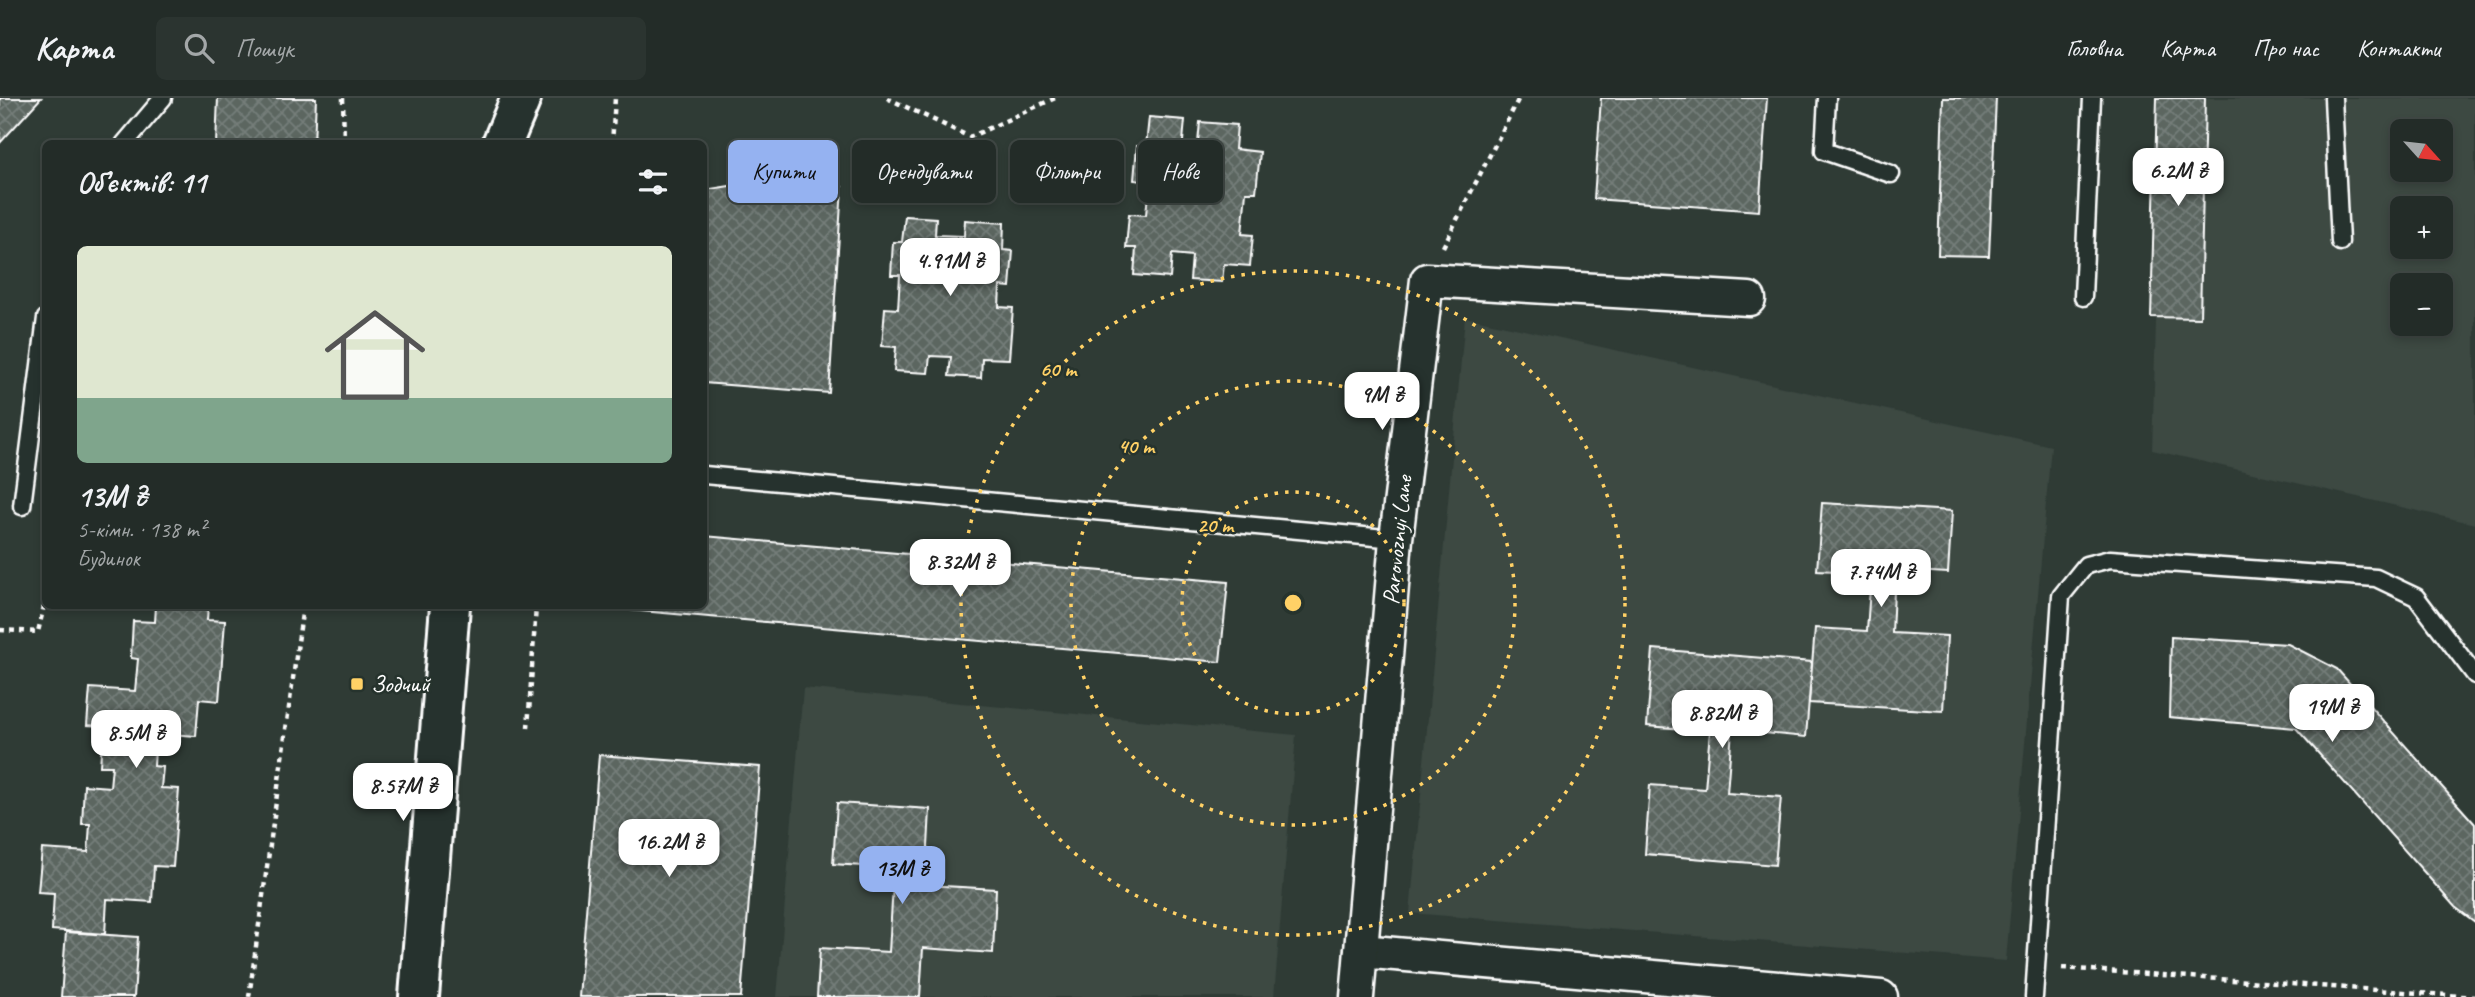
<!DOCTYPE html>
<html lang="uk">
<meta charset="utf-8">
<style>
body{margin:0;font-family:Caveat,sans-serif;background:#2b3430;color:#f1f3f6;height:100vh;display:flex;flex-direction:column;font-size:26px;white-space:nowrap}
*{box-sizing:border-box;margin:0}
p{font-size:23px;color:#a3a7a8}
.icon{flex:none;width:38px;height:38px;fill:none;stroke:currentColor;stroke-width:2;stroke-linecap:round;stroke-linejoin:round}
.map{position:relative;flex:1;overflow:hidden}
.drawer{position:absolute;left:42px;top:42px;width:665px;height:469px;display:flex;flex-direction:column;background:#232c28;border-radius:10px;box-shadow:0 4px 10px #0003,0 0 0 2px #404845}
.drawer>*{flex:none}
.top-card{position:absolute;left:728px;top:42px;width:665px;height:63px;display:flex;gap:14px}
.needle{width:46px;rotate:117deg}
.fabs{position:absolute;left:2390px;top:21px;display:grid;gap:14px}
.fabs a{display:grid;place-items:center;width:63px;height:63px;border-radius:10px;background:#232c28;box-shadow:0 4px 10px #0003,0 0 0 2px #404845;font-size:35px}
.price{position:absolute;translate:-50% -60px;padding:0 16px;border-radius:14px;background:#fff;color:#222;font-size:23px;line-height:46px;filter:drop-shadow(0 2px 4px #0008)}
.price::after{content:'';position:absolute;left:50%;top:42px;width:21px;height:16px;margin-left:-10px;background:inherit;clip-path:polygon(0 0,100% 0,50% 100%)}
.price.current{background:#95b2f1;color:#111}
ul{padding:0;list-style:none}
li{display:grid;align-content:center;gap:14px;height:371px;padding:0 35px}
li span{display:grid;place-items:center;height:217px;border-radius:10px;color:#555}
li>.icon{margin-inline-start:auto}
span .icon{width:126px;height:126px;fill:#fffc;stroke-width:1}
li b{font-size:30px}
h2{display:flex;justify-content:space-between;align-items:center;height:84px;padding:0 35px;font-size:30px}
.chip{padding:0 24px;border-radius:10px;background:#232c28;box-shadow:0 4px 10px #0003,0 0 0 2px #404845;font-size:24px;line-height:63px}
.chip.current{background:#95b2f1;color:#111}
header{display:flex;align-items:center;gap:42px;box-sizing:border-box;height:98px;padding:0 35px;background:#232c28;border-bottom:2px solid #404845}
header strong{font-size:33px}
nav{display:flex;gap:38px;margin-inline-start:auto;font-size:24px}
.search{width:490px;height:63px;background:#2b3430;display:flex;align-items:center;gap:18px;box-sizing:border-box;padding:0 24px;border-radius:10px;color:#a3a7a8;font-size:26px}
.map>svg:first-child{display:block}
</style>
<header>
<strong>Карта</strong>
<div class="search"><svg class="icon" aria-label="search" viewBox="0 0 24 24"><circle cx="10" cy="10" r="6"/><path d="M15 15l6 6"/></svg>Пошук</div>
<nav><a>Головна</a><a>Карта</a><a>Про нас</a><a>Контакти</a></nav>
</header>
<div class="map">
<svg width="2475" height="899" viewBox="0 0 2475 899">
<defs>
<pattern id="building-cross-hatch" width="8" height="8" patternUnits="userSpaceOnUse" patternTransform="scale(1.75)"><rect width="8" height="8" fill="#5b6661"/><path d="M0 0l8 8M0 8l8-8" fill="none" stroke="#747d79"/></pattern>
</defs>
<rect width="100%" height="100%" fill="#2f3b35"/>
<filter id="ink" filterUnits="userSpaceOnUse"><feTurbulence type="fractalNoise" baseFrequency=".0143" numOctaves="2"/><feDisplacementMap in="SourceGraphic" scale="14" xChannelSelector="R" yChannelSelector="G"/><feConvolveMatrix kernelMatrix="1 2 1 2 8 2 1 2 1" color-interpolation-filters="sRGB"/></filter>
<g filter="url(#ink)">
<g fill="#3c4842" fill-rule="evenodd">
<path d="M2163,0h312v426l-323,-74zM2403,33h38v39h-38zM2403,110h38v39h-38zM2403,187h38v39h-38z"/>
<path d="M1465,219l586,129 -45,515 -596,-48z"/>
<path d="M803,590l493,47 -22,262h-497z"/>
</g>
<g fill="url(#building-cross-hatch)" stroke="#fff" stroke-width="2">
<path d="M0,0h41l-41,45z"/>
<path d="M218,0h98l-2,46h-98z"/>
<path d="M1601,0h166l-8,113 -165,-12z"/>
<path d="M1943,0h53l-7,158 -51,-1z"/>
<path d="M2157,0h48l-5,220 -49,-1z"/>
<path d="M1149,19l36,3 -3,32 15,1 3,-31 37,3 -2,24 25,3 -4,40h-10l-4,42 11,1 -3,31 -26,-2 -2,18 -32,-2 2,-24 -20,-2 -2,24 -36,-3 2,-27h-10l3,-34 17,1 3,-33 -15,-2 3,-34h9z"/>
<path d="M779,86l63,3 -13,206 -125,-10v-193l32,-5z"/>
<path d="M905,118l31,2 -1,17 29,1 1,-16 39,3 -1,27 10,1 -3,36 -10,-1 -1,21 14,1 -4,51 -27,-1 -1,20 -32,-2 2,-19 -21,-1 -2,17 -34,-2 2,-24 -14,-1 3,-38 13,1 2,-34h-9l2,-33h9z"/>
<path d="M1822,405l130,8 -4,62 -53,-3 -3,63 55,3 -4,75 -134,-8 6,-75 52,3 4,-58 -54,-3z"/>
<path d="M704,438l524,46 -8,80 -625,-55 109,-1z"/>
<path d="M156,508h52l-1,14 18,1 -6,80 -20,-2 -3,37 -40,-3 -2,33 9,1 -2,21 18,1 -6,78 -19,-1 -2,36 -45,-3 -2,35 -53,-4 2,-37 -16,-1 4,-43 46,3 2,-28h-8l2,-39 26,2 2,-21h-12l3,-40 -16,-1 3,-37 45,3 3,-32 -7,-1 2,-37 22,1z"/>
<path d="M2171,539l117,7 49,25 138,155v98l-20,-15 -159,-179 -127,-11z"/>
<path d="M1653,551l159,13 -6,75 -74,-7 -5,63 54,4 -6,68 -130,-11 5,-69 55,4 5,-58 -63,-5z"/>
<path d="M599,657l161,12 -19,230h-162z"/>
<path d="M837,705l93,6 -4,76 70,4 -3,64 -70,-5 -3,49h-103l3,-49 69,4 5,-84 -61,-4z"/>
<path d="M66,834l72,5 -4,60h-73z"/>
</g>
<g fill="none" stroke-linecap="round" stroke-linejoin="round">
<g stroke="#fff" stroke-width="21">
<g id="lane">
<path d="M1827,0l-3,53 67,23"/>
<path d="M2333,0l7,144"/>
<path d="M124,46l39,-46"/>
<path d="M2083,199l9,-199"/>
<path d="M704,377l692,64"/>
<path d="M22,408l24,-188"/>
<path d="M2034,899l27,-401 25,-31 24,-6 266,19 40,19 59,78"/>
</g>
</g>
<g stroke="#fff" stroke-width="37">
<g id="street">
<path d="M1361,853l520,46"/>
<path d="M1357,899l39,-458 31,-259 322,19"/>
</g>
</g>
<g stroke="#fff" stroke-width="44">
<g id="secondary">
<path d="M502,46l19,-46"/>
<path d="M419,899l31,-391"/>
</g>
</g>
<g stroke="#fff" stroke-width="4.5" stroke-dasharray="5 5" stroke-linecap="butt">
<path d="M343,0l1,46"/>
<path d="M887,0l83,39 85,-39"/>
<path d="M612,46l3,-46"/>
<path d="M1443,149l76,-149"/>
<path d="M0,532l38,2 8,-35"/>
<path d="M528,630l8,-122"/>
<path d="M2062,870l413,29"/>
<path d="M249,899l54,-391"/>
</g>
<use href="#lane" stroke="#26332d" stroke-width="16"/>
<use href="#street" stroke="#26332d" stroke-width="32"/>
<use href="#secondary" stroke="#26332d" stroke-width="38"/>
</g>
</g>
<g fill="none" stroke="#ffd166" stroke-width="3.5" stroke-dasharray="3.5 7">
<circle cx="1293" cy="505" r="111"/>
<circle cx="1293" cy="505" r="222"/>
<circle cx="1293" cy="505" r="332"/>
</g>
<rect fill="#ffd166" stroke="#26332d" stroke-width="2.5" x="350" y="579" width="14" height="14" rx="3.5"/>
<g text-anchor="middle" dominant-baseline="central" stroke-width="5" stroke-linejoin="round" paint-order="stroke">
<g font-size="24" fill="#fff" stroke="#26332d">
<text transform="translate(1397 442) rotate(-84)">Parovoznyi Lane</text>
</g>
<g font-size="24" fill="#fff" stroke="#26332d" text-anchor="start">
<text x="371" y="586">Зодчий</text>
</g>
</g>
<circle cx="1293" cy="505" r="10" fill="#ffd166" stroke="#26332d" stroke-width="3.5"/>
<g font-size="21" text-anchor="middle" font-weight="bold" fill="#ffd166" stroke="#26332d" stroke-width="5" stroke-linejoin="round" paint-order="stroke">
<text x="1058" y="278">60 m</text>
<text x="1136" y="355">40 m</text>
<text x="1215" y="434">20 m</text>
</g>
</svg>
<div class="fabs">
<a><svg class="needle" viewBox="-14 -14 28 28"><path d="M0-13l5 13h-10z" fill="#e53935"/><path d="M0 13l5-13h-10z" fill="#a3a7a8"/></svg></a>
<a>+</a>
<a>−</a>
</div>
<b class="price" style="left:2178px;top:110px">6.2M ₴</b>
<b class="price" style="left:950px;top:200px">4.91M ₴</b>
<b class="price" style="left:1382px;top:334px">9M ₴</b>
<b class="price" style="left:960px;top:501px">8.32M ₴</b>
<b class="price" style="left:1881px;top:511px">7.74M ₴</b>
<b class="price" style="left:2332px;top:646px">19M ₴</b>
<b class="price" style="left:1722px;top:652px">8.82M ₴</b>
<b class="price" style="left:136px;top:672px">8.5M ₴</b>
<b class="price" style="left:403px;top:725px">8.57M ₴</b>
<b class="price" style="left:669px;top:781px">16.2M ₴</b>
<b class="price current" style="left:902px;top:808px">13M ₴</b>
<div class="top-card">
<a class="chip current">Купити</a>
<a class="chip">Орендувати</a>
<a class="chip">Фільтри</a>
<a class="chip">Нове</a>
</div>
<section class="drawer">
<h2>Об’єктів: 11<svg class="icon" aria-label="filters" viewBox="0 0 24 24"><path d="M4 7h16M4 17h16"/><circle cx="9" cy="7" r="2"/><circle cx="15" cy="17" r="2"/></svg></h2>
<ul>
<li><span style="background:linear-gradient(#dfe7d0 70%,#7fa58c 0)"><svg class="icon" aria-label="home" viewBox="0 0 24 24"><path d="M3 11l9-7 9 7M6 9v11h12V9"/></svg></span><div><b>13M ₴</b><p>5-кімн. · 138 m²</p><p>Будинок</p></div></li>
</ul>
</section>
</div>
